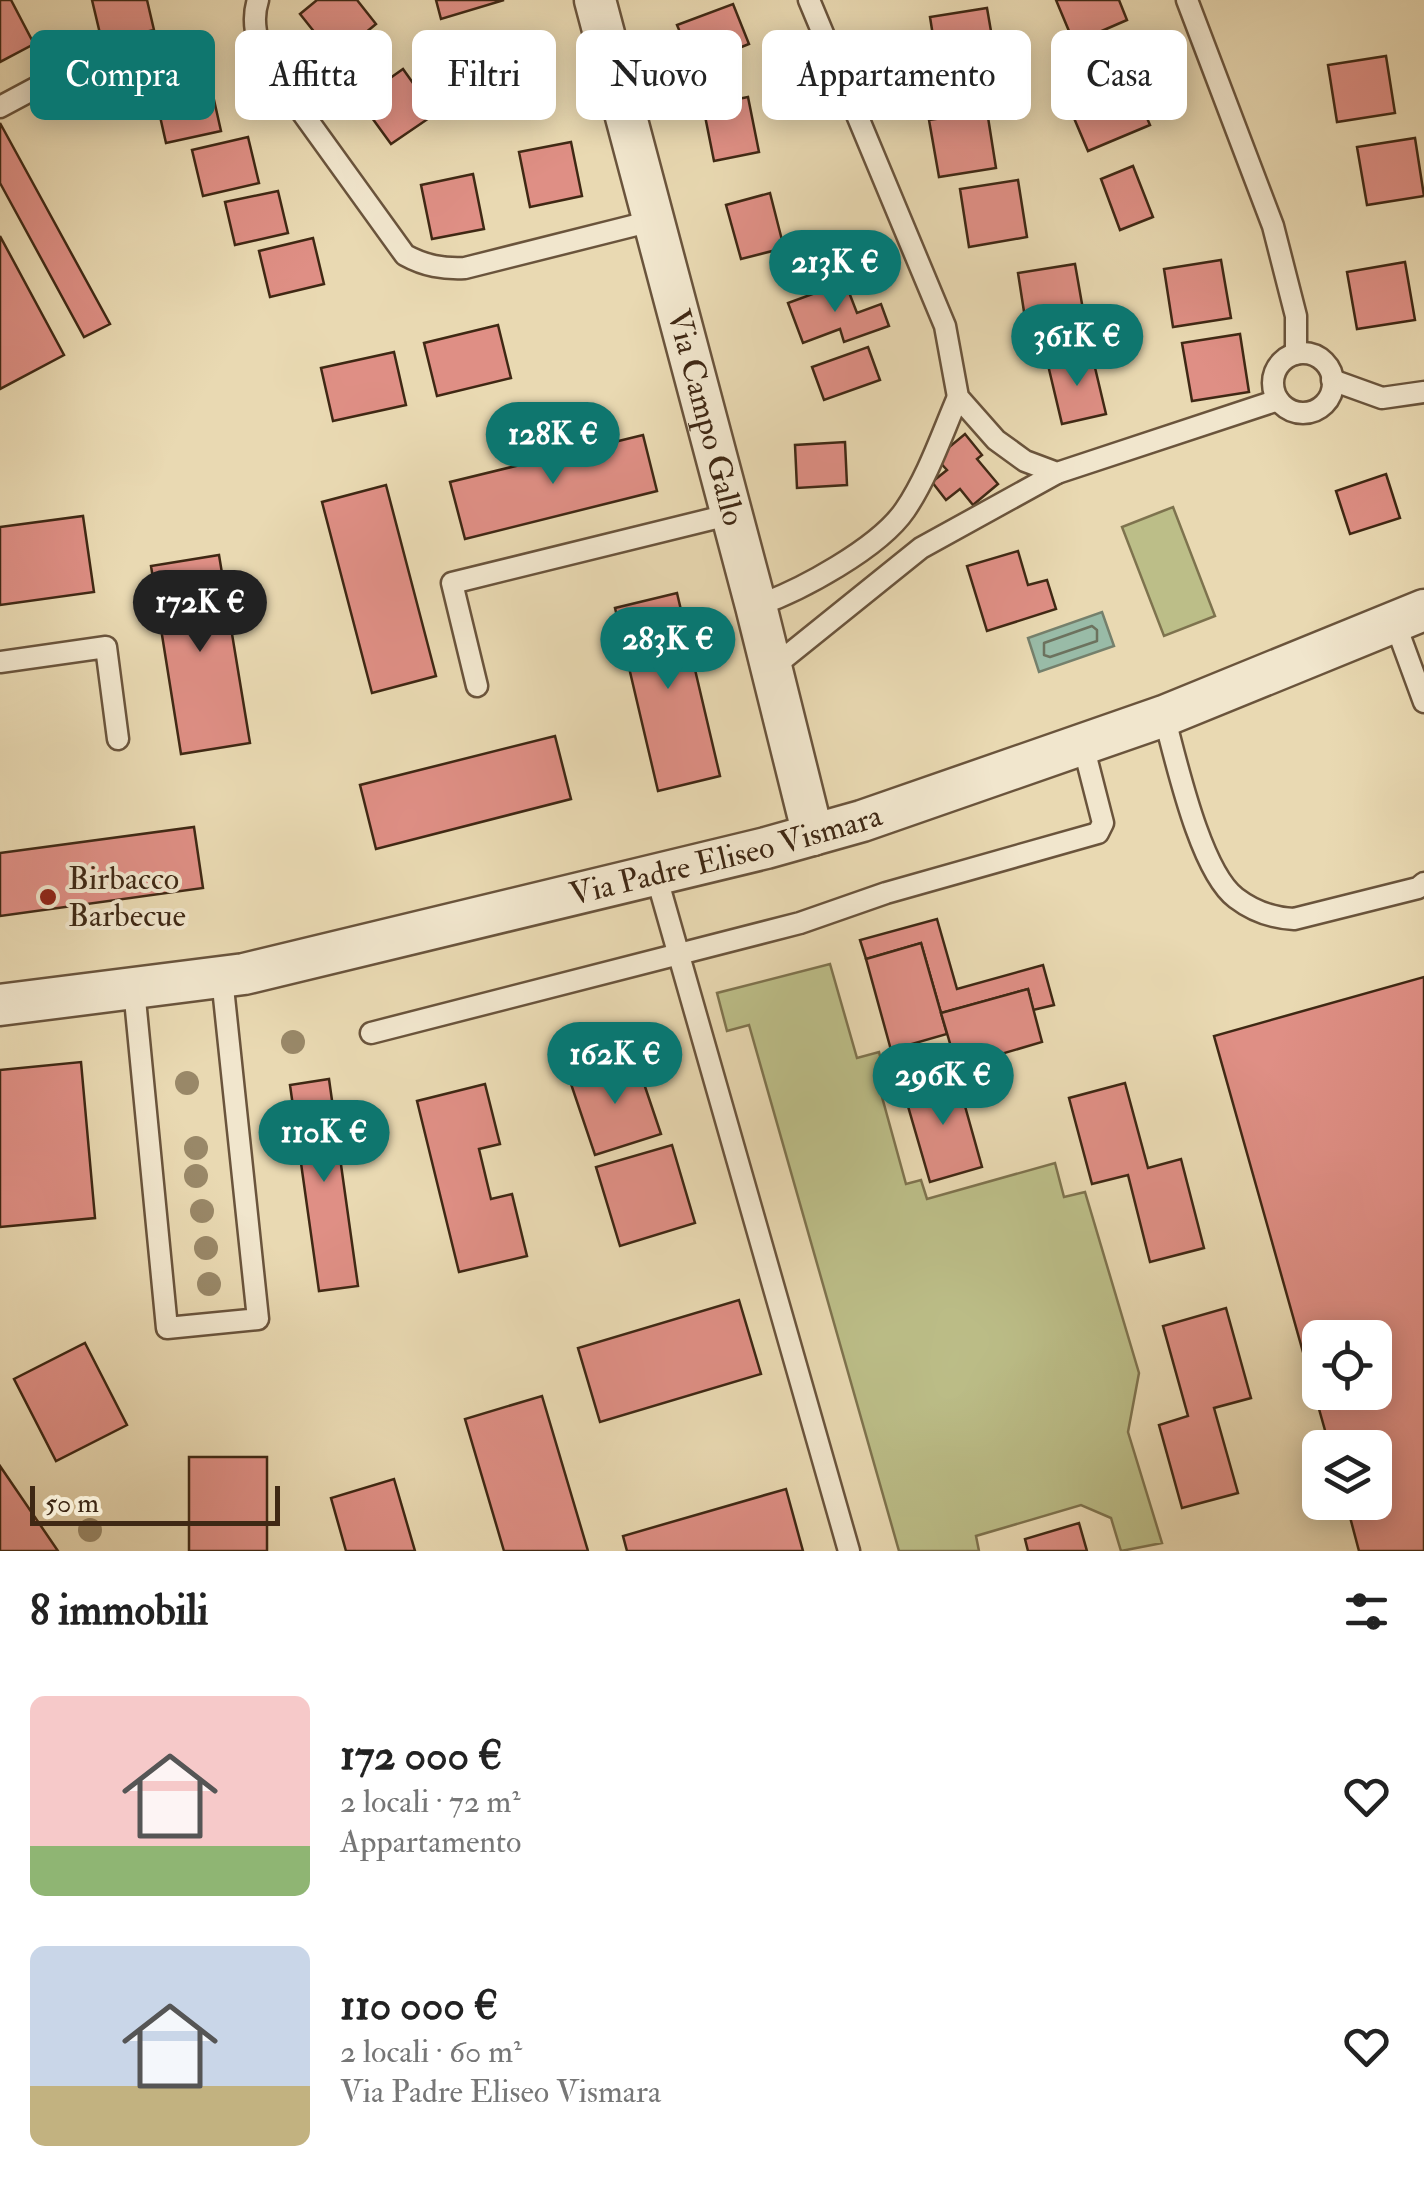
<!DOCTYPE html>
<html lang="it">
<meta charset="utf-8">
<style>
body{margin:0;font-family:"IM FELL Double Pica",serif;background:#f6f6f6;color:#222;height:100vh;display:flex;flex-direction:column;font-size:38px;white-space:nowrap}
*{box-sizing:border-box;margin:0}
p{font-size:32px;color:#767676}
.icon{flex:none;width:55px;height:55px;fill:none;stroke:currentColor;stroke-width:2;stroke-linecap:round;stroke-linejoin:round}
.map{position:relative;height:1551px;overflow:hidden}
.side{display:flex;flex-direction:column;background:#fff;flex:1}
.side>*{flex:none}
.hud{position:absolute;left:30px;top:30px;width:1365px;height:90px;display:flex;gap:20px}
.controls{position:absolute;left:1302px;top:1320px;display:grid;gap:20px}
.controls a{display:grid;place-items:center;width:90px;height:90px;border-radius:15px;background:#fff;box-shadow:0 5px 25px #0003;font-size:50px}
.scale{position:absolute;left:30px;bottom:25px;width:250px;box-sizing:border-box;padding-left:10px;border:5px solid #3f2814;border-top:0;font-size:28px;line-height:35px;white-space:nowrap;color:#3f2814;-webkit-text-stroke:8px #f1e6cd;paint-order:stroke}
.price{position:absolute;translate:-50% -85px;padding:0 22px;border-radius:35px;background:#0f766e;color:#fff;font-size:32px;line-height:65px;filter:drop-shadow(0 2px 5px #0008)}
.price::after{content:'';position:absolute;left:50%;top:60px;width:30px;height:22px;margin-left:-15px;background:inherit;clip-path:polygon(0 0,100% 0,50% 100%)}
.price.current{background:#222;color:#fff}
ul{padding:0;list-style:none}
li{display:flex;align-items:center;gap:30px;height:250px;padding:0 30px}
li span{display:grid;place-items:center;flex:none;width:280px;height:200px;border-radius:15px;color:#555}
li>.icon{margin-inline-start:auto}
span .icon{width:120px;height:120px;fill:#fffc;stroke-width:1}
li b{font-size:42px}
h2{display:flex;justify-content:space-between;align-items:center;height:120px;padding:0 30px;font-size:42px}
.pill{padding:0 35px;border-radius:15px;background:#fff;box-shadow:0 5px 25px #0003;font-size:35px;line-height:90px}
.pill.current{background:#0f766e;color:#fff}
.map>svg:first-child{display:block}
</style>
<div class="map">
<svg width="1424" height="1551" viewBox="0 0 1424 1551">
<rect width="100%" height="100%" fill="#e9d9b2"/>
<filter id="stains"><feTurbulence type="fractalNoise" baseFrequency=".002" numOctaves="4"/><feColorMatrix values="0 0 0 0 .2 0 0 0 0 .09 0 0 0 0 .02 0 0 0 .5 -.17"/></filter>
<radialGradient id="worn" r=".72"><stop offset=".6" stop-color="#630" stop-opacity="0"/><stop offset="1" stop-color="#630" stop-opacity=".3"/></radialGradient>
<g fill="#bcbe88" stroke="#7e734e" stroke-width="2.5">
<path d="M1173,507l42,109 -51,20 -42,-109z"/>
<path d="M830,964l27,94 22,-6 8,31 -8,3 27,98 15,-4 6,19 128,-36 9,34 21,-5 54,181 -11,59 34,111 -41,8 -10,-33 -30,-13 -105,31 3,15h-80l-150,-526 -22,6 -10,-38z"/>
</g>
<path fill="#99bba7" stroke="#75806c" stroke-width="2.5" d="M1102,612l12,34 -75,26 -11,-34z"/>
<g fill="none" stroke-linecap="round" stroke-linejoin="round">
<path stroke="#6c725e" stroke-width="2.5" d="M1092,626l5,4v11l-47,16 -6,-2v-12z"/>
</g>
<g fill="#df8f85" stroke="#3f2814" stroke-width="2.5" fill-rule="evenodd">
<path d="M0,0h11l23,44 -34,18z"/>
<path d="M92,0h55l7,30 -52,12z"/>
<path d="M317,0h40l19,24 -41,34 -35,-44z"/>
<path d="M436,0h68l-63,19z"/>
<path d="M1056,0h63l8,20 -53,23z"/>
<path d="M733,4l16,40 -55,22 -17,-41z"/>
<path d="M987,8l10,58 -58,8 -9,-57z"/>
<path d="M174,40l10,39 -48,12 -10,-40z"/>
<path d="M541,50l11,54 -52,11 -11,-54z"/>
<path d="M1386,56l9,57 -58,9 -9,-57z"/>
<path d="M1124,64l26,61 -62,26 -26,-61z"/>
<path d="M403,69l32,45 -44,30 -32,-44z"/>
<path d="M212,91l9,40 -55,12 -9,-40z"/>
<path d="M748,97l11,55 -45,9 -11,-55z"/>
<path d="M987,111l9,57 -57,9 -10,-57z"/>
<path d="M0,123l110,201 -26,13 -84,-154z"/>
<path d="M248,137l11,46 -56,13 -11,-46z"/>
<path d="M1415,138l9,58 -57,9 -10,-58z"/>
<path d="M571,142l11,54 -52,11 -11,-55z"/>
<path d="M1133,166l20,51 -33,13 -19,-51z"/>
<path d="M473,174l11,55 -52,10 -11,-54z"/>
<path d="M1018,180l9,57 -58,10 -9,-58z"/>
<path d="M278,191l10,42 -53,12 -10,-43z"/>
<path d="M770,193l14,55 -43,11 -15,-54z"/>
<path d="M0,236l64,119 -64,34z"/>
<path d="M313,238l11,46 -54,13 -11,-46z"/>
<path d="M1221,260l10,58 -58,9 -9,-58z"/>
<path d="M1405,262l10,58 -58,9 -10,-57z"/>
<path d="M1075,264l10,57 -58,10 -9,-58z"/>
<path d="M845,282l12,31 24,-9 8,22 -45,16 -4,-13 -37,14 -15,-40z"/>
<path d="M498,325l13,53 -74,18 -13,-53z"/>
<path d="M1240,334l9,58 -57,9 -10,-58z"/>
<path d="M868,347l12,33 -56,20 -12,-33z"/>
<path d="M394,352l12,53 -73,16 -12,-53z"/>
<path d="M1092,355l14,59 -44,10 -14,-59z"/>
<path d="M965,434l17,21 -5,4 21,25 -25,21 -13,-16 -14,11 -14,-18 15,-12 -11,-12z"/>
<path d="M643,435l14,56 -192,48 -15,-57z"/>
<path d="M845,442l2,43 -50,3 -2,-43z"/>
<path d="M1386,474l14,44 -50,16 -14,-43z"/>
<path d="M386,485l50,191 -64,17 -50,-191z"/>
<path d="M83,516l11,76 -94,13v-78z"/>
<path d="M1018,551l10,34 19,-5 9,29 -69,22 -20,-65z"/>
<path d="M219,555l31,188 -69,11 -30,-188z"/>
<path d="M677,593l43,183 -62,15 -43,-183z"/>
<path d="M555,736l16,63 -195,50 -16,-64z"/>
<path d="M194,827l9,61 -203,28v-63z"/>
<path d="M937,919l20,70 86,-24 11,40 -21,5 -5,-21 -87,24 -20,-70 -55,16 -6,-19z"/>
<path d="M921,943l26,91 -56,16 -25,-91z"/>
<path d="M1424,977v574h-65l-13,-49h29v-54h-45l-116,-412zM1320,1338h55v54h-55z"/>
<path d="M1028,989l14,53 -85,25 -16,-54z"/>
<path d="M636,1060l25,74 -66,21 -25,-74z"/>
<path d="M81,1062l14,156 -95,9v-157z"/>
<path d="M956,1074l26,93 -52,15 -27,-93z"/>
<path d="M329,1079l29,207 -39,5 -29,-206z"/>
<path d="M1125,1083l23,85 33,-9 23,89 -54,14 -22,-87 -36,9 -23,-86z"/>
<path d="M485,1084l15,60 -21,5 12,50 21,-5 15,62 -68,16 -42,-171z"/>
<path d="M672,1145l23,78 -75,23 -24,-79z"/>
<path d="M739,1300l22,74 -161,48 -22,-74z"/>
<path d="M1226,1308l25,90 -37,10 24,85 -56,15 -23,-83 29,-9 -25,-90z"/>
<path d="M85,1343l42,82 -71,36 -42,-82z"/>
<path d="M542,1396l46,155h-84l-39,-132z"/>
<rect x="189" y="1457" width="78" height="94"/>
<path d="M0,1466l58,85h-58z"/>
<path d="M394,1479l21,72h-69l-15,-53z"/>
<path d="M786,1489l17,62h-176l-4,-15z"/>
<path d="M1079,1523l8,28h-59l-3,-12z"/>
</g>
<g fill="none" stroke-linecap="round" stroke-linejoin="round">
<g stroke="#6a543c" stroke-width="25">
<g id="lane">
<path d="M258,0c-7,21 -1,41 7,61l140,194c20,11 38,14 60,13l187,-47"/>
<path d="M809,0l136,326 13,71 38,43 29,21 32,12 221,-73"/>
<path d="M1187,0l86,226 23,90v38"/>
<path d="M0,107l73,-39"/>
<circle cx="1303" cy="383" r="30"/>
<path d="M1332,380l50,18 42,-6"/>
<path d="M756,606c44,-15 123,-58 149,-96 23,-34 37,-76 53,-113"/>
<path d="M1395,623l29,79"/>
<path d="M0,662l106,-15 12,92"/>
<path d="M772,668l149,-120 136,-75"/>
<path d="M477,686l-25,-103 280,-69"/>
<path d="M1164,716c12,44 36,155 72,182 17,13 37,20 58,21l124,-31 6,-5"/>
<path d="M656,875l193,676"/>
<path d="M134,989l33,339 91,-9 -36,-341"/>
<path d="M371,1033l429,-110 86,-30 212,-60 5,-10 -20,-78"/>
</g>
</g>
<g stroke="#6a543c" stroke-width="45">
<g id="street">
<path id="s1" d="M595,0l161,606 57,229"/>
<path id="s2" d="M0,1005l244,-31 522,-126 96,-27 302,-105 260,-106"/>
</g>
</g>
<use href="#lane" stroke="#f1e6cd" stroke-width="20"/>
<use href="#street" stroke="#f1e6cd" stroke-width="40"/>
</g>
<g fill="#998868">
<circle cx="293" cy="1042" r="12"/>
<circle cx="187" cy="1083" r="12"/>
<circle cx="196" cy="1148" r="12"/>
<circle cx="196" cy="1176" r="12"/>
<circle cx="202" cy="1211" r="12"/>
<circle cx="206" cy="1248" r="12"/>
<circle cx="209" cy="1284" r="12"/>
<circle cx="90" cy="1530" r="12"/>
</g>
<circle fill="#8f2418" stroke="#f1e6cd" stroke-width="4" cx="48" cy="897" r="10"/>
<g text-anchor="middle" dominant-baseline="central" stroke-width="8" stroke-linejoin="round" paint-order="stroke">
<g font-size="32" fill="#3f2814" stroke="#f1e6cd">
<text stroke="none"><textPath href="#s1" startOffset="432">Via Campo Gallo</textPath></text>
<text stroke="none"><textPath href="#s2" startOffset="742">Via Padre Eliseo Vismara</textPath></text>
</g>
<g font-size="32" fill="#3f2814" stroke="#f1e6cd" text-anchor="start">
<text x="68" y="879">Birbacco<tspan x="68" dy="37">Barbecue</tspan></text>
</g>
</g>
<rect width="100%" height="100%" filter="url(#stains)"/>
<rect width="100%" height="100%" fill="url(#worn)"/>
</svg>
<div class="controls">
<a><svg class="icon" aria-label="locate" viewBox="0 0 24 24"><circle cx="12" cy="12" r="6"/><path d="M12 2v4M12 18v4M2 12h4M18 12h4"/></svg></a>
<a><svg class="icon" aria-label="layers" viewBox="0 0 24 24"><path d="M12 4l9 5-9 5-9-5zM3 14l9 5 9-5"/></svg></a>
</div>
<div class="scale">50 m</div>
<b class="price" style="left:835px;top:315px">213K €</b>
<b class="price" style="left:1077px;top:389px">361K €</b>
<b class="price" style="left:553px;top:487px">128K €</b>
<b class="price current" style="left:200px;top:655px">172K €</b>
<b class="price" style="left:668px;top:692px">283K €</b>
<b class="price" style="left:615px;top:1107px">162K €</b>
<b class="price" style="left:943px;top:1128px">296K €</b>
<b class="price" style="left:324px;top:1185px">110K €</b>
<div class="hud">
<a class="pill current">Compra</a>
<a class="pill">Affitta</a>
<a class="pill">Filtri</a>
<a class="pill">Nuovo</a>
<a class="pill">Appartamento</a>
<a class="pill">Casa</a>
</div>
</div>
<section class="side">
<h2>8 immobili<svg class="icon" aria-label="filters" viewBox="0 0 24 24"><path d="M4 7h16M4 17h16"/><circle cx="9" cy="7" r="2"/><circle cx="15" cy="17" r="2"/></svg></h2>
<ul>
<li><span style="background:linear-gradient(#f6c9c9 75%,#8fb573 0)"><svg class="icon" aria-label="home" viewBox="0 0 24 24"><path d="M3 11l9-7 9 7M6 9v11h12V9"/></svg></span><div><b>172 000 €</b><p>2 locali · 72 m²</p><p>Appartamento</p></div><svg class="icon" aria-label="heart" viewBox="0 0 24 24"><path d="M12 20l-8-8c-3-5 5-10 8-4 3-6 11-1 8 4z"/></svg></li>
<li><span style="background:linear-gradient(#c9d6e8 70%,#c2b280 0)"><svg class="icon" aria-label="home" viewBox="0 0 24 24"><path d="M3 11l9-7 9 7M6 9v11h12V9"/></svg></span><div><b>110 000 €</b><p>2 locali · 60 m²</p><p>Via Padre Eliseo Vismara</p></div><svg class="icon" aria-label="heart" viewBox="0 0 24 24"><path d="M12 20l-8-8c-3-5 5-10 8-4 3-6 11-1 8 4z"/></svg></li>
</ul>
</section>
